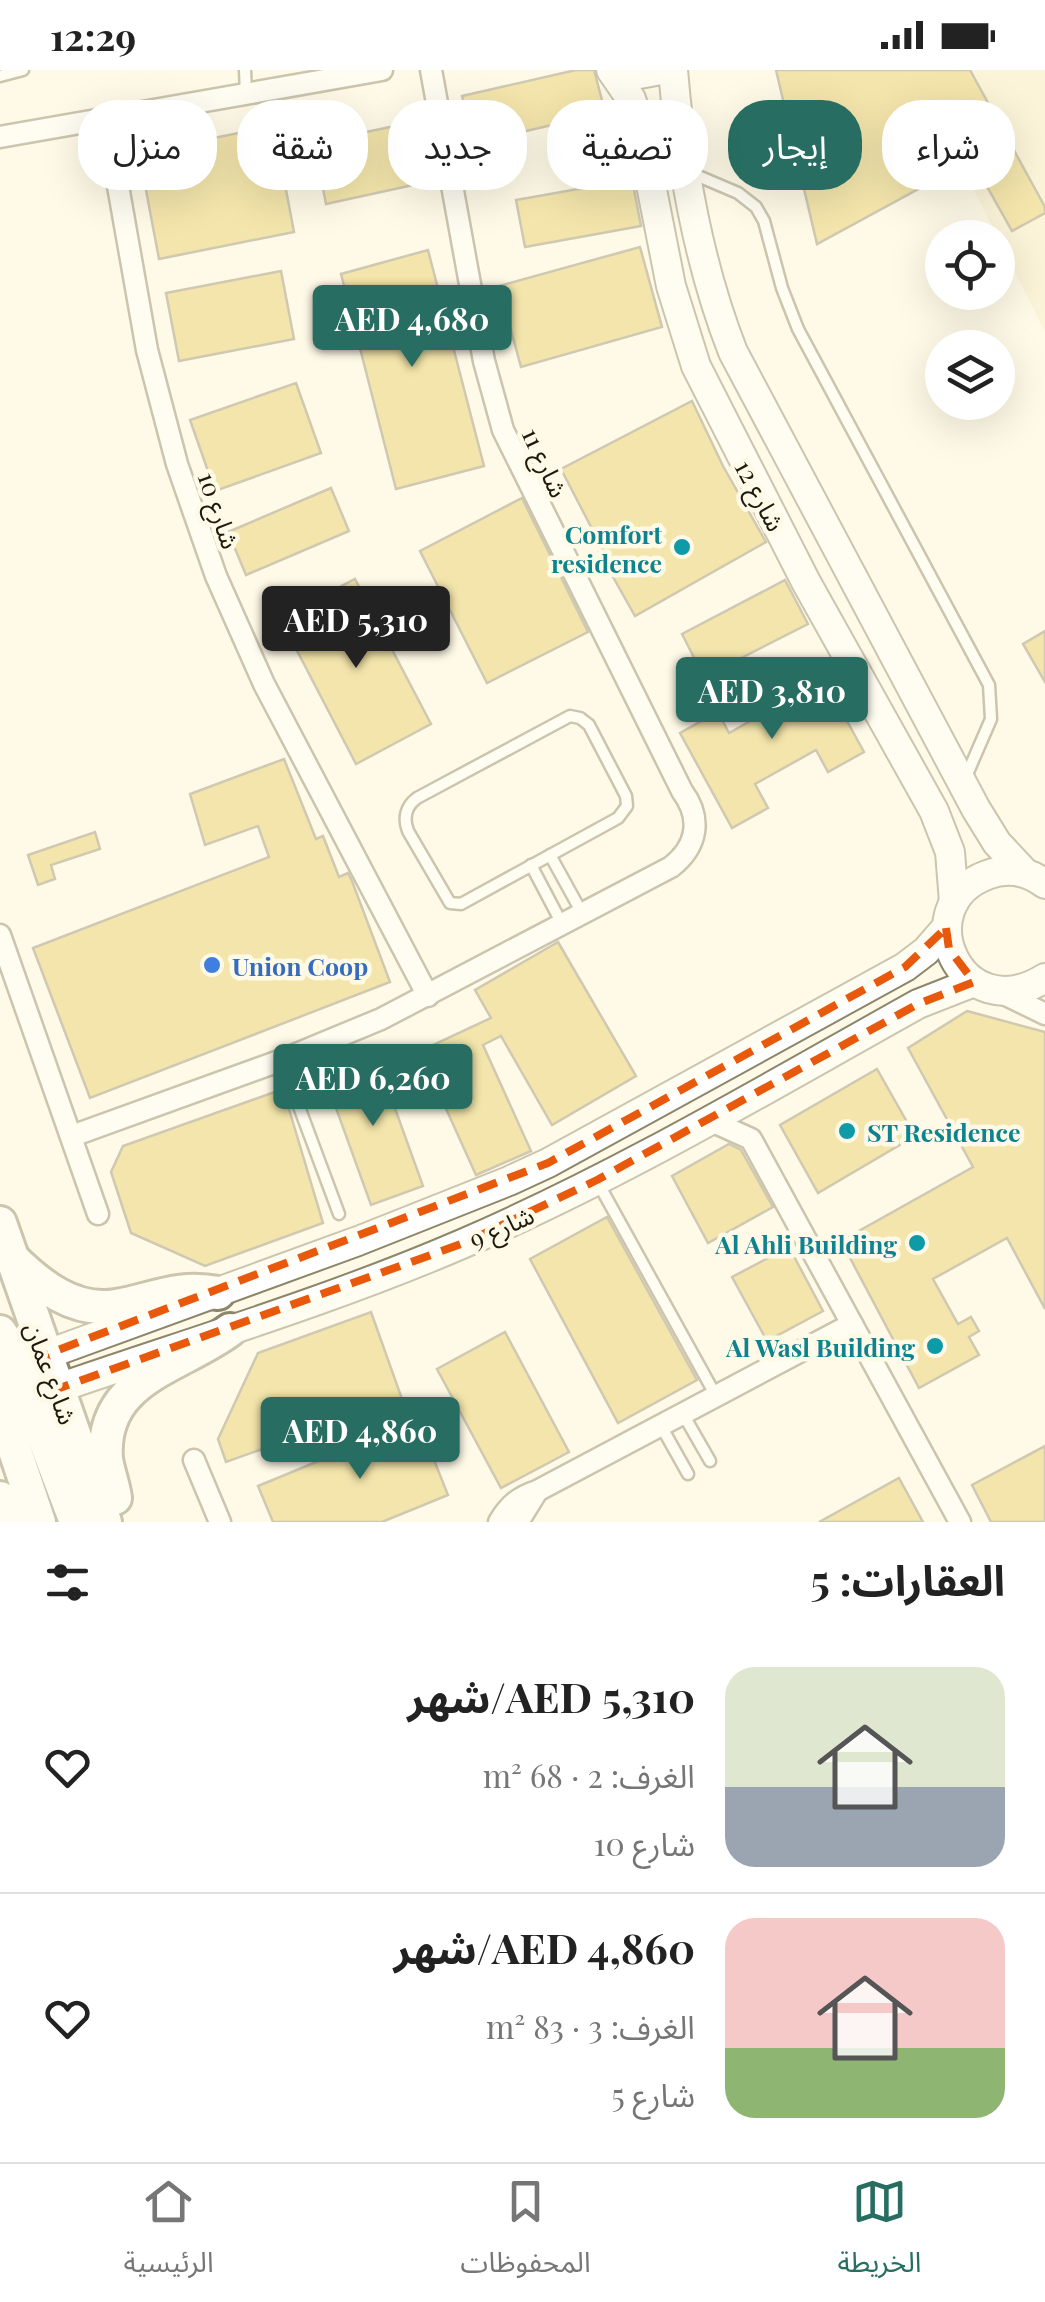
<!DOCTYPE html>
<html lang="ar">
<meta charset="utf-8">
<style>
body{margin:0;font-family:"Playfair Display","Noto Sans Arabic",serif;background:#f2f2f2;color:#222;direction:rtl;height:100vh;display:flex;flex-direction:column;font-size:38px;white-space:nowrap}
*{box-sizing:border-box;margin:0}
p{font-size:32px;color:#767676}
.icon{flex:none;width:55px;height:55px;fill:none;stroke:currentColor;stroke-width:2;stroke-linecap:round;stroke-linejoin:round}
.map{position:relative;height:1452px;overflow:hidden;direction:ltr}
.drawer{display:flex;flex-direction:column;background:#fff;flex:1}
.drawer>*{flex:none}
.banner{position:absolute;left:30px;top:30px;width:985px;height:90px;direction:rtl;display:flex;gap:20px}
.fabs{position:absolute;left:925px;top:150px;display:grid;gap:20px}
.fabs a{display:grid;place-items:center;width:90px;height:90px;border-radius:50%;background:#fff;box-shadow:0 10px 40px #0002;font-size:50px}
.price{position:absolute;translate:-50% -85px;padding:0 22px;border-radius:10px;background:#286d61;color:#fff;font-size:32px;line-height:65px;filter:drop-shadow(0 2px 5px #0008)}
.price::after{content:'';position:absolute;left:50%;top:60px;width:30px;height:22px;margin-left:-15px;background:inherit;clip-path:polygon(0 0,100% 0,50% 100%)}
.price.current{background:#222;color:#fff}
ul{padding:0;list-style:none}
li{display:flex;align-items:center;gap:30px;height:250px;padding:0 40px}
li+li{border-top:2px solid #e0e0e0}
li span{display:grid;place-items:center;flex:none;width:280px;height:200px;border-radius:30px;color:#555}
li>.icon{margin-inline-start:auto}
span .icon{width:120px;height:120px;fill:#fffc;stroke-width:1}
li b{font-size:42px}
h2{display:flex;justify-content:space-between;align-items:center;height:120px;padding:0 40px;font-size:42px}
.pill{padding:0 35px;border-radius:40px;background:#fff;box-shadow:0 10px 40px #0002;font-size:35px;line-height:90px}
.pill.current{background:#286d61;color:#fff}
.status{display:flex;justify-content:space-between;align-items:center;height:70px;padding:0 50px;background:#fff;direction:ltr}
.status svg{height:28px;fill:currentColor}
.tabs{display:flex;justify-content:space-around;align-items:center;height:140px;border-top:2px solid #e0e0e0;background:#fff;font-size:28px;color:#767676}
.tabs a{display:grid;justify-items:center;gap:5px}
.tabs .current{color:#286d61}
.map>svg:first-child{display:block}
</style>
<div class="status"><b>12:29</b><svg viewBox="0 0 49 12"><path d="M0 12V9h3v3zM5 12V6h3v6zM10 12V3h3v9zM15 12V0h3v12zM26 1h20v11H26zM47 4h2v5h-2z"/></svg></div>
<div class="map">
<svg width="1045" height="1452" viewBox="0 0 1045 1452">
<rect width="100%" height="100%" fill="#fffae7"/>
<path fill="#f8eec6" d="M914,0h131v262l-42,-83z"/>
<g fill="#e5cc62" stroke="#958e71" stroke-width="2.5">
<path d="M576,0h18l14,53 -37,8 -2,-10 -60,14 1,4 -36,8 -12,-51z"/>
<path d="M776,0h194l75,137v6l-33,18 -40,-71 -155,84z"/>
<path d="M423,50l13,60 -110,24 -12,-61z"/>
<path d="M619,55l9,55 4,-1 9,47 -116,21 -9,-47 96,-17 -10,-55z"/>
<path d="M274,56l20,106 -135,27 -20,-106z"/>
<path d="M640,177l22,80 -141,40 -22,-81z"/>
<path d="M428,180l56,216 -88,23 -55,-215z"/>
<path d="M281,201l13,68 -115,22 -13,-68z"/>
<path d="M296,313l25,70 -106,38 -25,-71z"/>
<path d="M692,331l31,65 43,76 -131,74 -36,-64 4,-2 -42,-81z"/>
<path d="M331,418l18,43 -103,44 -18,-43z"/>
<path d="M522,428l66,134 -101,51 -67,-132z"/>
<path d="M355,509l76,145 -75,40 -76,-146z"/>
<path d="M785,510l23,44 -104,53 -22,-43z"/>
<path d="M1045,561v51l-22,-38z"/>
<path d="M813,589l51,93 -36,20 -12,-22 -61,34 13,24 -36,20 -52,-95 38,-21 11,21 57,-32 -12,-21z"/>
<path d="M284,689l32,80 7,-3 16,41 9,-4 4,8 38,101 -300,116 -57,-150 236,-91 -11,-31 -53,19 -15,-51z"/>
<path d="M95,762l5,17 -49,16 4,14 -17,6 -10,-30z"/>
<path d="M558,872l78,134 -84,49 -51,-89 -18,9 48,106 -55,24 -56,-124 71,-33 -16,-28z"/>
<path d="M967,941l78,21v277l-38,-71 -74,41 25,45 13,-7 8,14 -10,6 10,18 -60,33 -78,-147 132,-74 -65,-119z"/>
<path d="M375,983l48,133 -52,19 -48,-133z"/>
<path d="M877,999l38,67 -97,57 -38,-68z"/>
<path d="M283,1019l40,134 -118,43 -74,-33 -20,-61 12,-26z"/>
<path d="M729,1074l12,6 32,57 -65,36 -36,-67z"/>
<path d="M607,1147l90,163 -79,43 -88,-164z"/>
<path d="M789,1177l34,64 -56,30 -35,-64z"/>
<path d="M371,1242l31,87 -176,63 -8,-23 40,-86z"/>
<path d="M505,1262l64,120 -68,36 -64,-119z"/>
<path d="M418,1350l30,75 -66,27h-109l-15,-36z"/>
<path d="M1045,1376v76h-54l-19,-37z"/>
<path d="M899,1408l24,44h-104z"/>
</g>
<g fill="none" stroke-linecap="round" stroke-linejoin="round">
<g stroke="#8d8669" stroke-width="15">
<g id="lane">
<path d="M245,0l1,24"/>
<path d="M0,6l23,-6"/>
<path d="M691,103l47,20 18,14 8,14 18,67 16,41 191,356 2,34 -26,60"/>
<path d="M570,646l10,2 9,7 37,71 1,10 -9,12 -157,86 -11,-1 -42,-72c-5,-13 -2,-25 9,-33z"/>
<path d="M550,785l32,58"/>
<path d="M531,795l31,59"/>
<path d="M282,991l57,153"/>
<path d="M597,1111l119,215"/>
<path d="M683,1344l27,47"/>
<path d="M661,1356l27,48"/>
</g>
</g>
<g stroke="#8d8669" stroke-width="25">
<g id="street">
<path d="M106,48l41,232 30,114 39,112 48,108 164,312"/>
<path d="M0,67l382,-67"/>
<path d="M0,865l98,279"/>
<path d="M1000,922l45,22"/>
<path d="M709,1050l42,19 209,383"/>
<path d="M72,1066l210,-76 99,-41 290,-152c27,-21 31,-49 11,-76l-179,-361 -19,-69 -53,-291"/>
<path d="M194,1390l26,62"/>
<path d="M499,1452c10,-17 20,-25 38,-31l315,-167"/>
<path d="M518,1452l18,-29"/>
</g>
</g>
<g stroke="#8d8669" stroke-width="32">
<g id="secondary">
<path d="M611,0l20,29 7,20 33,167 25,80 110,216 128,229 16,41 4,50"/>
<path d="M616,0l18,5 27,-5"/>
<path d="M673,0c8,95 25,193 60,282l243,457 21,34 28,30"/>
<path d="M1045,814c-17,-13 -38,-17 -58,-9 -81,30 -27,156 58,103"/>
<path d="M26,1292l332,-121 151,-60 39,-18 357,-196 21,-16 20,-23"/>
<path d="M41,1324c140,-49 284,-91 421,-150 158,-68 307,-157 456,-240l56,-22"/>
</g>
</g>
<g stroke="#8d8669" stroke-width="38">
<g id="primary">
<path d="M0,1153l105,299"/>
<path d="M11,1187c28,28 63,56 105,49 38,-6 60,-21 102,-13"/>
<path d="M0,1262l21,32 26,19"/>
<path d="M0,1306l17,7 12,15 47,124"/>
<path d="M0,1336l39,116"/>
<path d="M0,1428l14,24"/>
<path d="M115,1428c-2,-14 -7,-26 -9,-39 -6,-81 75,-92 124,-129"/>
</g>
</g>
<use href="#lane" stroke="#fff" stroke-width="10"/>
<use href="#street" stroke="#fff" stroke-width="20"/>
<use href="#secondary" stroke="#fff" stroke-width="28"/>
<use href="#primary" stroke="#fff" stroke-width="32"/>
</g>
<path d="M0 0H1045V1452H0ZM946,858l3,21 25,33 -56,22 -321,176 -133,63 -407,146 -12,-34 503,-192 357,-196z" fill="#fffae7" fill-opacity=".55" fill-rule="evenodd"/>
<path fill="none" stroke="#e8590c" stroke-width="8" stroke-dasharray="20 12" stroke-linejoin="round" d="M946,858l3,21 25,33 -56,22 -321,176 -133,63 -407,146 -12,-34 503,-192 357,-196z"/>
<g fill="#0f9aa8" stroke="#fffae7" stroke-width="4">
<circle cx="682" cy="477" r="10"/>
<circle cx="847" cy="1061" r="10"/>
<circle cx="917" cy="1173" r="10"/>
<circle cx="935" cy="1276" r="10"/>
</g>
<circle fill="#3f7fe0" stroke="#fffae7" stroke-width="4" cx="212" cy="895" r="10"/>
<g text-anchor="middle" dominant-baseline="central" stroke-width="9" stroke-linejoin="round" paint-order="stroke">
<g font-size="25" fill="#1d1b0f" stroke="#fffae7">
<text transform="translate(546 392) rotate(65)">شارع 11</text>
<text transform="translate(761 425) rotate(62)">شارع 12</text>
<text transform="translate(220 440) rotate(71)">شارع 10</text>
<text transform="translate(501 1156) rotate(-24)">شارع 9</text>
<text transform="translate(52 1303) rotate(70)">شارع عمان</text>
</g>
<g font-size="25" font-weight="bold" fill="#0d838f" stroke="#fffae7" text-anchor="end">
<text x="662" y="463">Comfort<tspan x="662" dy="29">residence</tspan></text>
<text x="867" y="1061" text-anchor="start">ST Residence</text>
<text x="897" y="1173">Al Ahli Building</text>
<text x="915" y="1276">Al Wasl Building</text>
</g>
<g font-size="25" font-weight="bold" fill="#366cbe" stroke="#fffae7" text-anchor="start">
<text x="232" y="895">Union Coop</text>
</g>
</g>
</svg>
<div class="fabs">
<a><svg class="icon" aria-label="locate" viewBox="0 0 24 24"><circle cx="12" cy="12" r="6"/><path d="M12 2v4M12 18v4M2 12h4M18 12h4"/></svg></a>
<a><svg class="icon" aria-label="layers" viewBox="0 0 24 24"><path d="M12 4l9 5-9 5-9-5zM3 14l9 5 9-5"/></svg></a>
</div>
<b class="price" style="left:412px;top:300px">AED 4,680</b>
<b class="price current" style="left:356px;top:601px">AED 5,310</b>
<b class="price" style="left:772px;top:672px">AED 3,810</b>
<b class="price" style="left:373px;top:1059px">AED 6,260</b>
<b class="price" style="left:360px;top:1412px">AED 4,860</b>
<div class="banner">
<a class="pill">شراء</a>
<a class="pill current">إيجار</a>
<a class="pill">تصفية</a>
<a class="pill">جديد</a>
<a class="pill">شقة</a>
<a class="pill">منزل</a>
</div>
</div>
<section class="drawer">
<h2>العقارات: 5<svg class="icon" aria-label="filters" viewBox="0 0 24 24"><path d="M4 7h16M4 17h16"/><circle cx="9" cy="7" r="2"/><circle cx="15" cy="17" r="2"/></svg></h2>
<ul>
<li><span style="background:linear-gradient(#dfe7d0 60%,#9aa5b1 0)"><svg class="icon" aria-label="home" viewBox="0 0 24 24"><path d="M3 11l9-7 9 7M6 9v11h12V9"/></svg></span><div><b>AED 5,310/شهر</b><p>الغرف: 2 · 68 m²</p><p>شارع 10</p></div><svg class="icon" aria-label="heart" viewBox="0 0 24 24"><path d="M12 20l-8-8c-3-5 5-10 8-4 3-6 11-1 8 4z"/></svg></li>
<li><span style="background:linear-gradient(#f6c9c9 65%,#8fb573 0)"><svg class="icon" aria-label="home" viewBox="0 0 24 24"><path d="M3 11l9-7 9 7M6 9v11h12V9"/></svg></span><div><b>AED 4,860/شهر</b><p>الغرف: 3 · 83 m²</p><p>شارع 5</p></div><svg class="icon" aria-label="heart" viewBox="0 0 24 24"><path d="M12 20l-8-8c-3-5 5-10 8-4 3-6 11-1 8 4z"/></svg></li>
</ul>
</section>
<nav class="tabs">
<a class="current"><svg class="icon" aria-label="map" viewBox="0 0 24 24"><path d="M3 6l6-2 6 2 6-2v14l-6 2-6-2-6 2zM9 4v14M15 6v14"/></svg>الخريطة</a>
<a><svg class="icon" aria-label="saved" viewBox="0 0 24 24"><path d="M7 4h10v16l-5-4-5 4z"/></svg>المحفوظات</a>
<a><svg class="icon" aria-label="home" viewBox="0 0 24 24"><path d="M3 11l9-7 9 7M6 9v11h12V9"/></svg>الرئيسية</a>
</nav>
